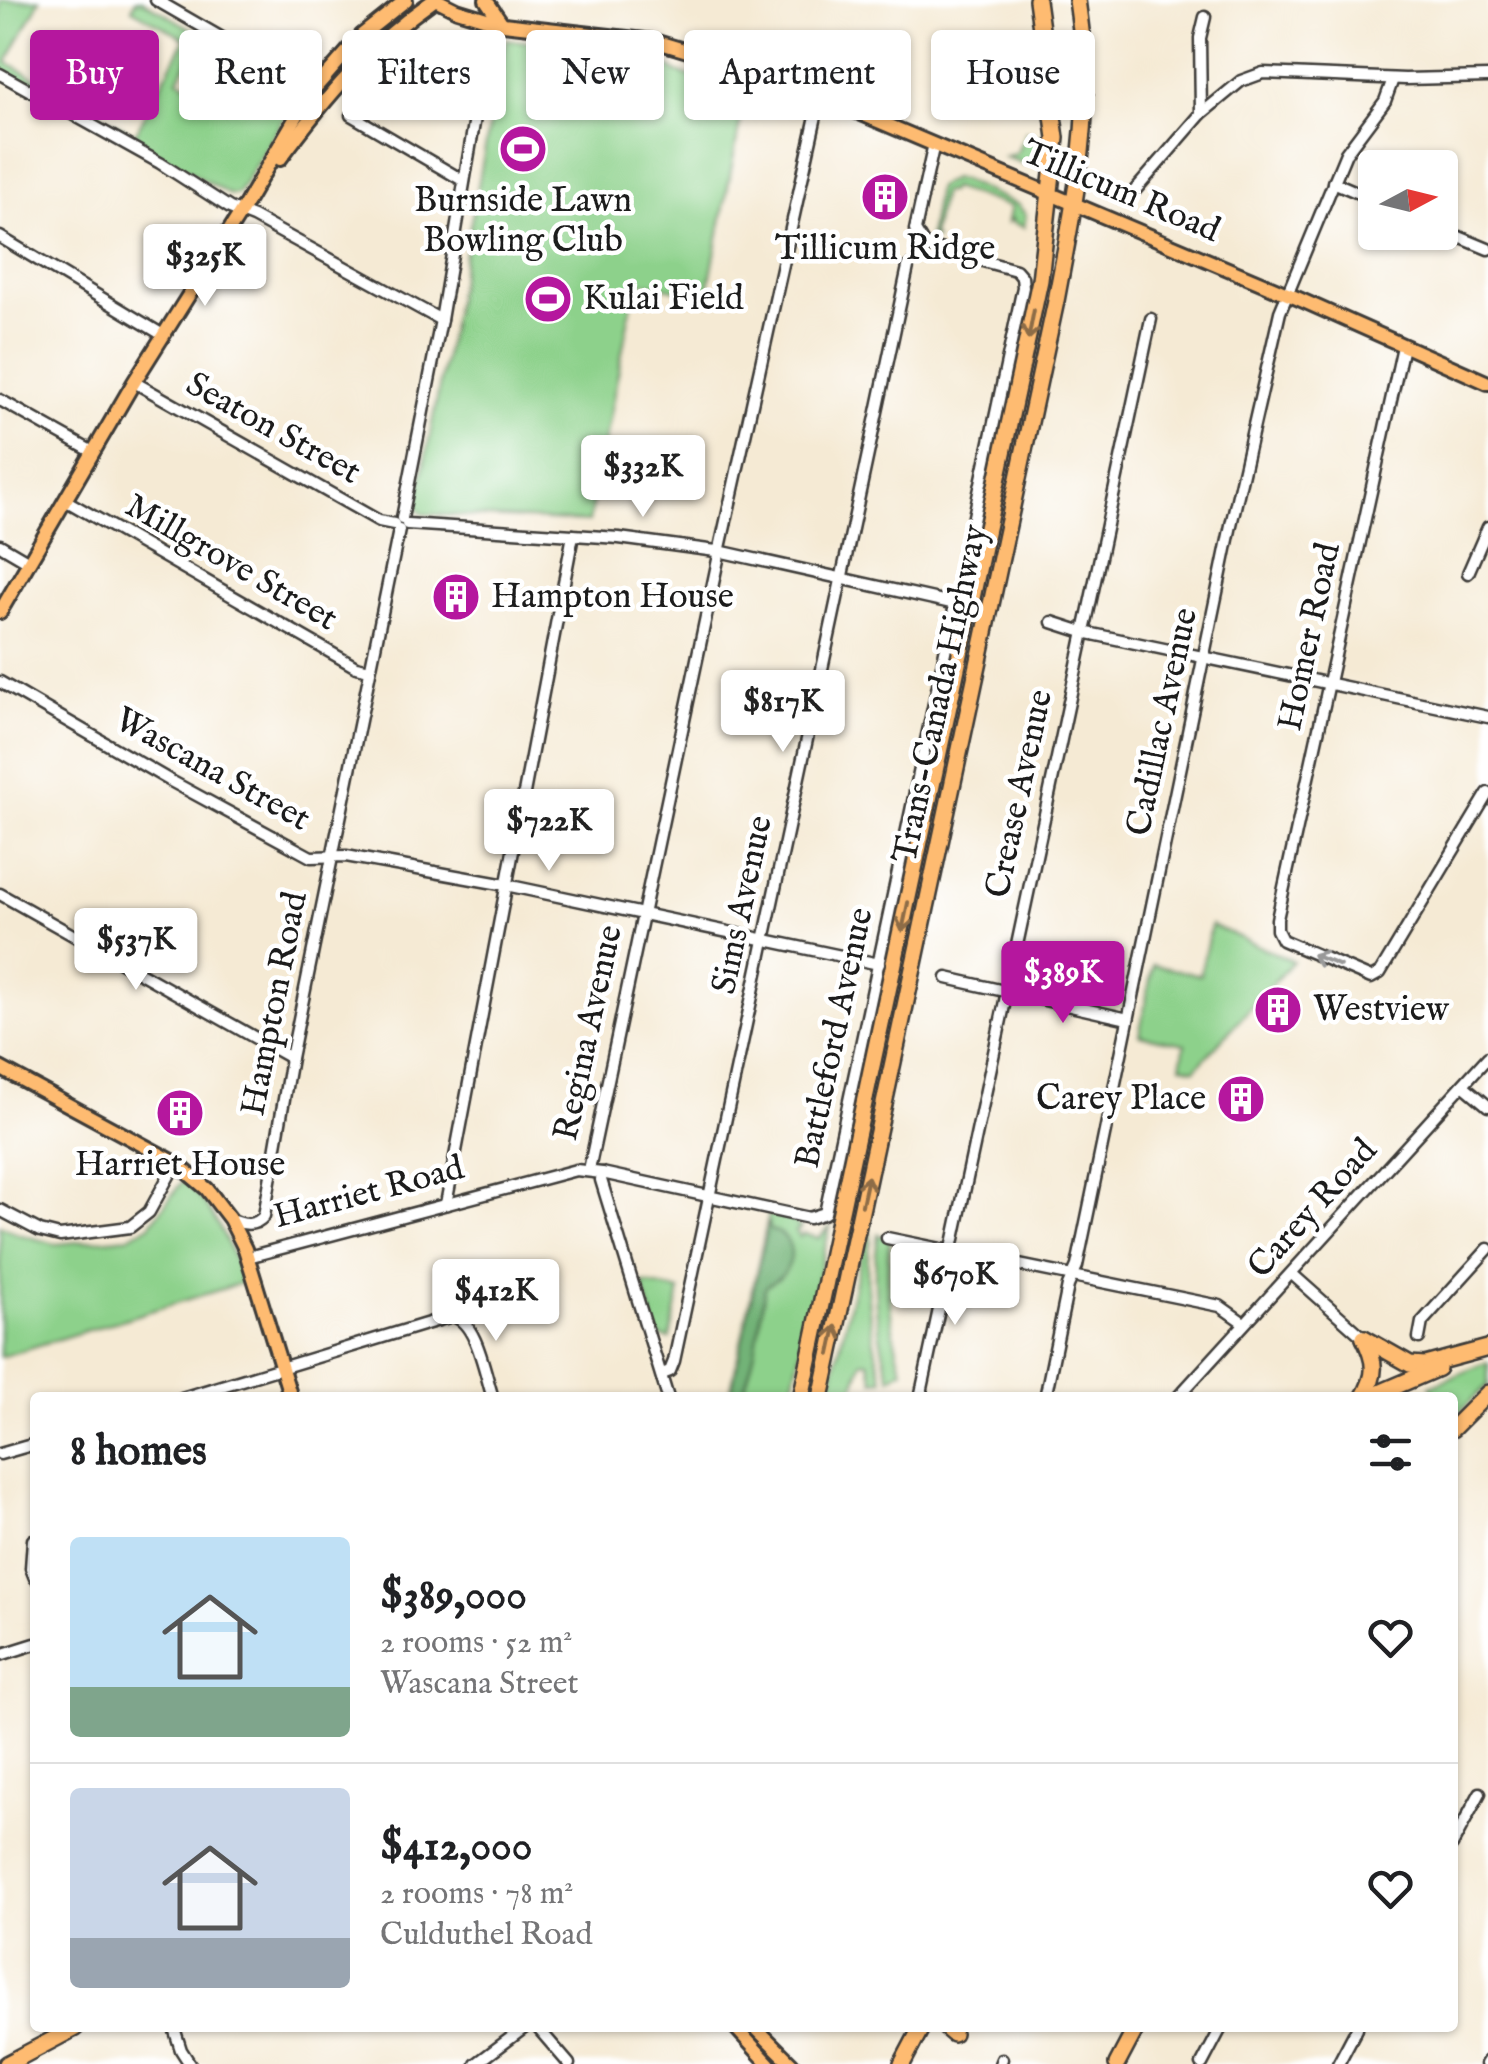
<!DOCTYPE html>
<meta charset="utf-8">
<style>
body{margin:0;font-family:"IM FELL English",serif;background:#f6f6f6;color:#202124;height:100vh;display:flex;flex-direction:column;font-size:38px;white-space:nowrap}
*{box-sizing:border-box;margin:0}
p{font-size:32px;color:#757577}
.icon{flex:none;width:55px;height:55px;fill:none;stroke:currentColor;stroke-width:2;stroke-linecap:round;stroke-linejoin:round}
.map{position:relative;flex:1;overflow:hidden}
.sheet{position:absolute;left:30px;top:1392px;width:1428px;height:640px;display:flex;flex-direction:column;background:#fff;border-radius:10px;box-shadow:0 2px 8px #0004}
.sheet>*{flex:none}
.banner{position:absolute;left:30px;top:30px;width:1430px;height:90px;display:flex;gap:20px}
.needle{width:65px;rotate:83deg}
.controls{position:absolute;left:1358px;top:150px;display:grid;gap:20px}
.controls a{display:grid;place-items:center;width:100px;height:100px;border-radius:10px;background:#fff;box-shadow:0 2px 8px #0004;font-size:50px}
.price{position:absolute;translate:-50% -85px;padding:0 22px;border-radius:10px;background:#fff;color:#222;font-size:32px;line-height:65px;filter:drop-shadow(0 2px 5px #0008)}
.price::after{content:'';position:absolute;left:50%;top:60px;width:30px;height:22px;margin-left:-15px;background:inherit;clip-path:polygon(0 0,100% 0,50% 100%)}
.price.selected{background:#b5179e;color:#fff}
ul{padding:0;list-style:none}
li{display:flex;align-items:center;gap:30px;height:250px;padding:0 40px}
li+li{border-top:2px solid #e0e0e0}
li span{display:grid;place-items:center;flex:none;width:280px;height:200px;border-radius:10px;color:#555}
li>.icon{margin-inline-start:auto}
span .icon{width:120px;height:120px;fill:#fffc;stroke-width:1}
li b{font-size:42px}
h2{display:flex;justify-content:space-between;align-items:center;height:120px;padding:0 40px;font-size:42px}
.tag{padding:0 35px;border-radius:10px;background:#fff;box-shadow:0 2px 8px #0004;font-size:35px;line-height:90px}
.tag.selected{background:#b5179e;color:#fff}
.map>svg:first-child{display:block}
</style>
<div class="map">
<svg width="1488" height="2064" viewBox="0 0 1488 2064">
<rect width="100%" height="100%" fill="#fff"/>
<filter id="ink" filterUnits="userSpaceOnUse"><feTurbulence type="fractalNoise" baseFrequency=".01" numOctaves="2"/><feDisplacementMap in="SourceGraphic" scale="20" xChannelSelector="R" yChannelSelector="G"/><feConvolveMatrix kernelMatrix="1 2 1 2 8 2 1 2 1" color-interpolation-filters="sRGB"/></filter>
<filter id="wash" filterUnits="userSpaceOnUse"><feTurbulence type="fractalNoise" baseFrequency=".0048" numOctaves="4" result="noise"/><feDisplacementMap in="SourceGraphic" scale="40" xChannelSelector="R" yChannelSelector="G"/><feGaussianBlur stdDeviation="2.25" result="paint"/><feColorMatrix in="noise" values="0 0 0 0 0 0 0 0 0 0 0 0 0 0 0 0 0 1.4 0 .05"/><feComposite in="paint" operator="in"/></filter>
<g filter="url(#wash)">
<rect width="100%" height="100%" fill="#f5ead4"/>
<g fill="#8dd18b" stroke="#547654" stroke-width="2.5">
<path d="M0,0h40l-33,62 128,72 50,-95 -53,-30 3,-8 7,-1 53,31 3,-2 4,7 41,23 -4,7 -10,-3 -3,6 -32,-18 -16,28 32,18 2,-3 10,5 -3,5 8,5 23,-42 43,21 4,9 -59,97 -8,1 -66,-38 -9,-2 -26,-19 -36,-20 -15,-2 -78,-45z"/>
<path d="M506,39l152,21 18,12 70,20 -39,204 -71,-15 -47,241 -166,-8 -7,-7z"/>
<path d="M1026,132l17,7 -3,22 -4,-3 -11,6 -20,-7 11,-4z"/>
<path d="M952,179l10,1 56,25 8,10 -2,12 -11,-4 -1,-4 -5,4 4,-16 -59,-19 -3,4h-7l-10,44 5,4 -8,-3 8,-50z"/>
<path d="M1211,925l82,36 -98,108 -14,-4 4,-21 -46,-9 14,-70 47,10z"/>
<path d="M183,1180c30,28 48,64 59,103l-242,74v-132l18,9 38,10 73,-7 21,-12z"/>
<path d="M769,1214l21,5 11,9 -5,3 4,6 4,-3 15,4 11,-11 -40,170 -61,1z"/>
<path d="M868,1225c6,11 1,20 0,32 -3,40 4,83 15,122l-9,2 -5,-20 -7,1 -11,35 -23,1z"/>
<path d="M878,1234l12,6c-3,43 -1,88 13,130l-13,8c-14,-47 -19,-95 -12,-144z"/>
<path d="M642,1283l38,8 -10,48 -12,-3z"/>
<path d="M1488,1362v23l-34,32 -2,-19 -13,-1 -9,-11z"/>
</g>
<path fill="#72b377" stroke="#47684a" stroke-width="2.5" d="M768,1221l2,9c21,3 27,26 14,43 -5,7 -13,8 -19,15 -6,38 -9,75 -25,109h-10z"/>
</g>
<g filter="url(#ink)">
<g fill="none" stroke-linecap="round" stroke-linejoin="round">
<g stroke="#3d3b38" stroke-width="15">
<g id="minor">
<path d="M156,0l137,79 16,16"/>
<path d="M0,74l160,89 70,45 23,9 188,103"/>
<path d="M1201,114l-1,-76 5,-21"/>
<path d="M351,115l113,66"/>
<path d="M1333,182l42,18"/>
<path d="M1131,195l70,-81 40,-33 22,-8 142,6 83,-2"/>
<path d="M1440,229l48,20"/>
<path d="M0,237l163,98"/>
<path d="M1403,346l-126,573v11l5,10 89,38 9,-5 108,-180"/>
<path d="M134,382l245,139 15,3"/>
<path d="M0,400l93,52"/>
<path d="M65,500l291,167 14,3"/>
<path d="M402,518l39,-198 45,-268"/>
<path d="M407,524l212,14 97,13"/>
<path d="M0,545l29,17"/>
<path d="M720,548l100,-450"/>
<path d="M723,552l233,52"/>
<path d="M1468,573l20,-46"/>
<path d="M1052,622l31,10 405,85"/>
<path d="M0,682l169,98 142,77 35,-1 160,29 373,79"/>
<path d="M0,894l291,164"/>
<path d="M947,978l181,41"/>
<path d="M1463,1085l25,21"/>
<path d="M589,1170l130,-615"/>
<path d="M602,1173l-1,7 67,218"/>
<path d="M446,1204l127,-669"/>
<path d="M0,1210l40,21 20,5 70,-9 19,-15 27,-49"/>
<path d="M230,1219c13,6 25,8 34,-3l27,-158 108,-528"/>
<path d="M887,1238l333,68 24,17"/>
<path d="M248,1257l328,-87 26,3 207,45 16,-5 198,-926 -1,-10 -6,-7 -92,-25 -9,-15 18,-82"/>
<path d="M1292,1274l72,64"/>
<path d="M1419,1338l3,-16 66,-73"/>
<path d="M662,1374l8,-3 4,-10 234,-1094"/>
<path d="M182,1398l270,-82c25,5 33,59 41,82"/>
<path d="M920,1398l231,-1079"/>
<path d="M1045,1398l23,-112 9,-20 154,-741 49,-213 66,-159 39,-52 8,-22"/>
<path d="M1177,1398l311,-341"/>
<path d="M0,1454l35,-10"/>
<path d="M33,1540l-2,28 4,10"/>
<path d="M0,1655l35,-11"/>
<path d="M1452,1845l28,-52"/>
<path d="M174,2028l7,22 9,14"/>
<path d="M538,2028l31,36"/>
<path d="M476,2064l48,-36"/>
<path d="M1000,2064l2,-5"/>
<path d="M1202,2064l19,-36"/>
<path d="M1338,2064l19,-36"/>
<path d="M1486,2064l2,-3"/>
</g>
</g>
<g stroke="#3d3b38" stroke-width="18">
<g id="major">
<path d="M437,0l20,10 46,14 151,17 120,36 525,222 189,84"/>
<path d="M486,0l15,22"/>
<path d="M280,159c45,-61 91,-115 154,-159"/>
<path d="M0,612l134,-230 107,-170 68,-117 53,-60 44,-35"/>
<path d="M0,1068l176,95 31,26 23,30 15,30 46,149"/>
<path d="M736,2028l33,36"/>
<path d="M756,2028l36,36"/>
</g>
</g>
<g stroke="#3d3b38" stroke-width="20">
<g id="highway">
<path d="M1364,1338l46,26 15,1 63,-17"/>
<path d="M801,1398l239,-1118 16,-142 -19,-138"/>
<path d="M821,1398l235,-1097c13,-71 29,-143 29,-216 0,-28 -4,-57 -8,-85"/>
<path d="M1363,1398c14,-24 13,-36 1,-60"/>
<path d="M1368,1398l70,-30"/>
<path d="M1452,1429l36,-36"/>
<path d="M946,2028l7,6"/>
<path d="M7,2064l68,-36"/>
<path d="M902,2064l19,-36"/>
<path d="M1117,2064l19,-36"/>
</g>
</g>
<use href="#minor" stroke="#fff" stroke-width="10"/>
<use href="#major" stroke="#febb71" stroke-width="12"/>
<use href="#highway" stroke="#febb71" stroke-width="15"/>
</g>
<defs><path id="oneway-shaft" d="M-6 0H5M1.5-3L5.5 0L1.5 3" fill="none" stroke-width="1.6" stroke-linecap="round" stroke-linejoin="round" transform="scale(2.5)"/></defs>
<g stroke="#8d6c46">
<use href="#oneway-shaft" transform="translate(1031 325) rotate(101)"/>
<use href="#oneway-shaft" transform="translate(905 917) rotate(102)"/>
<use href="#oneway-shaft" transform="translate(865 1191) rotate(-78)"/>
<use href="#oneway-shaft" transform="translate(833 1340) rotate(-78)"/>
</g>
<use stroke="#999" href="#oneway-shaft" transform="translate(1326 960) rotate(-158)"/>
</g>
<defs>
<g id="stadium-disc" transform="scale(2.5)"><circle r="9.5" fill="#b5179e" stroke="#fff"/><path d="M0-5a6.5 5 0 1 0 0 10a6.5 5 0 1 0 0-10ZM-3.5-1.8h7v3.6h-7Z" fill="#fff"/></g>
<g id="building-disc" transform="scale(2.5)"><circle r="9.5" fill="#b5179e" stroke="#fff"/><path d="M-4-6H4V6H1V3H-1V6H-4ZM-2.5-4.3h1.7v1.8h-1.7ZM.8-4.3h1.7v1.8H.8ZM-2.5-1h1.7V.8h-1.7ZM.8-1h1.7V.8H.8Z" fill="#fff"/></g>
</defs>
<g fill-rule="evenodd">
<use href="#stadium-disc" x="523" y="149"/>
<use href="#building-disc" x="885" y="197"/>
<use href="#stadium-disc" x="548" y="299"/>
<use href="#building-disc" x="456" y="597"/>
<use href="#building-disc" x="1278" y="1010"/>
<use href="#building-disc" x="1241" y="1099"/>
<use href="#building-disc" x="180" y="1113"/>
</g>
<g text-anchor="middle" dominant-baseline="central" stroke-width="9" stroke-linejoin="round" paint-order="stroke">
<g font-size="35" fill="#1c1c1c" stroke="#fff">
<text transform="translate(1121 192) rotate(23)">Tillicum Road</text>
<text transform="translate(273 429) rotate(29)">Seaton Street</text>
<text transform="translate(231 563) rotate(30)">Millgrove Street</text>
<text transform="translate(1310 637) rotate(-78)">Homer Road</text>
<text transform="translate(941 694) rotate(-78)">Trans-Canada Highway</text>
<text transform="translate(1163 722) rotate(-78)">Cadillac Avenue</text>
<text transform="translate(212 770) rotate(29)">Wascana Street</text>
<text transform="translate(1020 794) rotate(-78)">Crease Avenue</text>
<text transform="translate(743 905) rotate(-78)">Sims Avenue</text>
<text transform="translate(275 1004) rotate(-79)">Hampton Road</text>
<text transform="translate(589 1033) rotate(-78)">Regina Avenue</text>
<text transform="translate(835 1038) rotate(-78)">Battleford Avenue</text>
<text transform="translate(369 1193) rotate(-15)">Harriet Road</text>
<text transform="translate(1313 1209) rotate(-48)">Carey Road</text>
</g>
<g font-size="35" fill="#1c1c1c" stroke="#fff">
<text x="523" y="201">Burnside Lawn<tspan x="523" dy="40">Bowling Club</tspan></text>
<text x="885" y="249">Tillicum Ridge</text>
<text x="583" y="299" text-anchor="start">Kulai Field</text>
<text x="491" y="597" text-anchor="start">Hampton House</text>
<text x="1313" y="1010" text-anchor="start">Westview</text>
<text x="1206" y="1099" text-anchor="end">Carey Place</text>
<text x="180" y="1165">Harriet House</text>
</g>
</g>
</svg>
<div class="controls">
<a><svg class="needle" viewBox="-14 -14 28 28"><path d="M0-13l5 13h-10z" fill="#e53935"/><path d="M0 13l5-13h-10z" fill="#757577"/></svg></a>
</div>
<b class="price" style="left:205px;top:309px">$325K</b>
<b class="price" style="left:643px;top:520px">$332K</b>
<b class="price" style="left:783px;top:755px">$817K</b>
<b class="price" style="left:549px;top:874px">$722K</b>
<b class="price" style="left:136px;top:993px">$537K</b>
<b class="price selected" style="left:1063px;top:1026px">$389K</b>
<b class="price" style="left:955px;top:1328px">$670K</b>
<b class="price" style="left:496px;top:1344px">$412K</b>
<div class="banner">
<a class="tag selected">Buy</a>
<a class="tag">Rent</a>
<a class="tag">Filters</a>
<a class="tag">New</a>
<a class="tag">Apartment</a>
<a class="tag">House</a>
</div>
<section class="sheet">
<h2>8 homes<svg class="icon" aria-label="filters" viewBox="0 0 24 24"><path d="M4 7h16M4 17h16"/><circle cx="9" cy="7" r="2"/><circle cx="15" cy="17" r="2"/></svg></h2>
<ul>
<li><span style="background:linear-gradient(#bfe0f5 75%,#7fa58c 0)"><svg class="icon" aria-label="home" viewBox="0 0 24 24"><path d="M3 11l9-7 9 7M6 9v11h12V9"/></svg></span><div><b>$389,000</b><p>2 rooms · 52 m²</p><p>Wascana Street</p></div><svg class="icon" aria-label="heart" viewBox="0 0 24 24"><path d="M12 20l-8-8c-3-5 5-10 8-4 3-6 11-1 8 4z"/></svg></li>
<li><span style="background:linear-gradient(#c9d6e8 75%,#9aa5b1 0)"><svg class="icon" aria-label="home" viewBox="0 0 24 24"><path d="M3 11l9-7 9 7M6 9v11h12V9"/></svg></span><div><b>$412,000</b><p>2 rooms · 78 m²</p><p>Culduthel Road</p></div><svg class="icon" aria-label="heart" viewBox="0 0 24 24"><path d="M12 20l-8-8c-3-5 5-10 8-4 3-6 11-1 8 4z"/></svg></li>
</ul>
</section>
</div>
